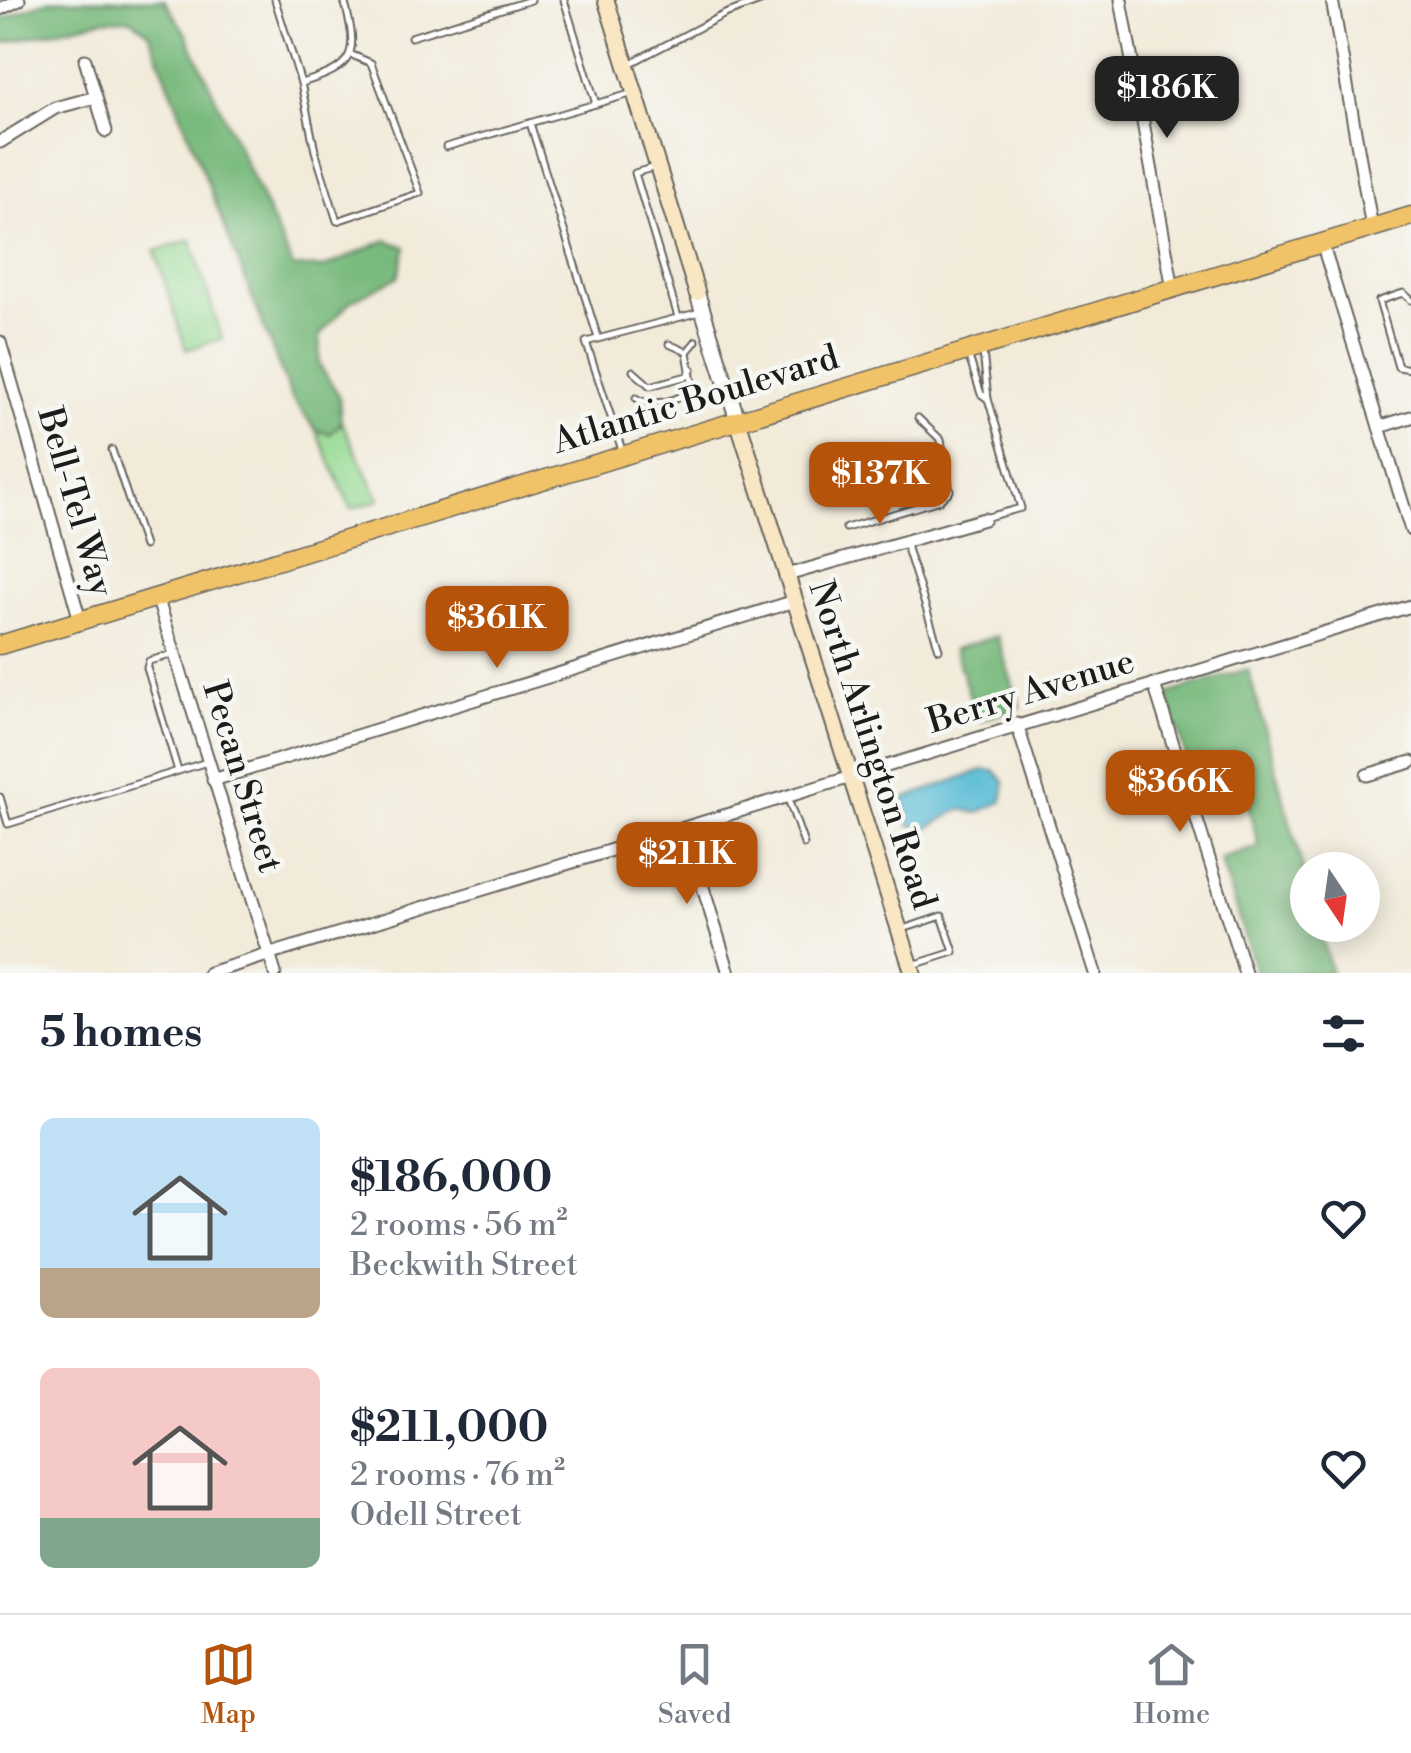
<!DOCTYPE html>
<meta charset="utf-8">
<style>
body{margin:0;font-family:"Libre Bodoni",serif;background:#f6f6f7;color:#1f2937;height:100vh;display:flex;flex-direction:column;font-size:38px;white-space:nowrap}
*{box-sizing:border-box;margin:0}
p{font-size:32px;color:#747a83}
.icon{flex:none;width:55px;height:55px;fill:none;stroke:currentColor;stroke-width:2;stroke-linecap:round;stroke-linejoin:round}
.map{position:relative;height:973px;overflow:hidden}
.details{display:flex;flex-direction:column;background:#fff;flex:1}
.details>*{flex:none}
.needle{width:65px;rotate:167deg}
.buttons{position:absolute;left:1290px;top:852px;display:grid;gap:20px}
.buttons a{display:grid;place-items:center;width:90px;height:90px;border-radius:50%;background:#fff;box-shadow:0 5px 25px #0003;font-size:50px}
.price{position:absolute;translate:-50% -85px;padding:0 22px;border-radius:20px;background:#b45309;color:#fff;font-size:32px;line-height:65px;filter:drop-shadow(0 2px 5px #0008)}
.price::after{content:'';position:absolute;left:50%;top:60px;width:30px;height:22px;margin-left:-15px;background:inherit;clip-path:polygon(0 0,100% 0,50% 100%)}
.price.selected{background:#222;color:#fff}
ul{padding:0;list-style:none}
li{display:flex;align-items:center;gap:30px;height:250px;padding:0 40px}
li span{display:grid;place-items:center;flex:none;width:280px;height:200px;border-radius:15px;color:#555}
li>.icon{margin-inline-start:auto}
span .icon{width:120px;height:120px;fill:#fffc;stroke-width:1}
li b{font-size:42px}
h2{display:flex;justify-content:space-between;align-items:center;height:120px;padding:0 40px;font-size:42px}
.tab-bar{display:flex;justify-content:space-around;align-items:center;height:140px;border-top:2px solid #e0e1e3;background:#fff;font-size:28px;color:#747a83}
.tab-bar a{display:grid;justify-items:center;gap:5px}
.tab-bar .selected{color:#b45309}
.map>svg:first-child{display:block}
</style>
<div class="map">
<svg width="1411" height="973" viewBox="0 0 1411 973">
<rect width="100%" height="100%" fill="#f6f6f2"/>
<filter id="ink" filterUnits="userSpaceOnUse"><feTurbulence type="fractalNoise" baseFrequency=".01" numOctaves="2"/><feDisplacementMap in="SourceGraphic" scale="20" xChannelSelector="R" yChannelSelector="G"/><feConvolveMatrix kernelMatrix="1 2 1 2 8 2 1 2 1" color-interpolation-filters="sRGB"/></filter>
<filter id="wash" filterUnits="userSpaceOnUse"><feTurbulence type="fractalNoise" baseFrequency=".0048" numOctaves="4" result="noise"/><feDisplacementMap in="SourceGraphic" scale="40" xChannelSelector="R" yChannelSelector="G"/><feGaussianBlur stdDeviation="2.25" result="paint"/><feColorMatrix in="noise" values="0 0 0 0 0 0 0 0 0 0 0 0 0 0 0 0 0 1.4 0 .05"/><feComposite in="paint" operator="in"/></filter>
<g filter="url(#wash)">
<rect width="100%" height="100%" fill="#f2ebda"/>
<g fill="#95da93" stroke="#587b58" stroke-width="2.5">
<path d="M191,240l31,99 -36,11 -31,-99z"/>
<path d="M342,423l38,77 -29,9 -35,-79 14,4z"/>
</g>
<g fill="#78ba7d" stroke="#4a6b4c" stroke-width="2.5">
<path d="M49,0h115l23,35 106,232 30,1 63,-28 20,7 -8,30 -47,24 -31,34 -1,30 20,30 2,28 -11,11 -14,-4 -25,-33 -142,-364 -18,-14 -29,1 -102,24v-24z"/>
<path d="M997,636l23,71 -42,14 -24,-72z"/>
<path d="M1248,669l59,215 1,41h10l13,48h-75l-36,-114 39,-12 -23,-84 -46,6 -23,-75z"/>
</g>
<path fill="#57bbd5" stroke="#3a6c78" stroke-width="2.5" d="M982,770l13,1 10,11 -3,20 -25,11 -16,-4 -35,20 -17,-4 -6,-26z"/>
</g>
<g filter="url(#ink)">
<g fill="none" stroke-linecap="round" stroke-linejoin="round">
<g stroke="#67645e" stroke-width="9">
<g id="service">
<path d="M275,0l26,83c55,-16 58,-29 43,-83"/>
<path d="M564,0l32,104"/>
<path d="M411,37l120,-37"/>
<path d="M629,64l96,-50 38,-14"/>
<path d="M301,83l14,68 22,70 83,-28 -49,-130 -19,-8"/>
<path d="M530,123l68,215"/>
<path d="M446,147l184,-53"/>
<path d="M655,167l-20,6 43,144"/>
<path d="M1411,300l-8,-7 -24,8 19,66 13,2"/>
<path d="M687,352l9,-11"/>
<path d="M968,354l13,40 7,5 -5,-47"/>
<path d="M633,371l17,15 37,-10 5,-7"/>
<path d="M636,398c16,10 44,3 57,-10l-6,-36 -18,-8"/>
<path d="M112,450l32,96"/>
<path d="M623,453l-37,-111 114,-30"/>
<path d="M984,518l37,-10 -33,-109"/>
<path d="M846,528l94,-28 10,-9 -9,-51 -23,-22"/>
<path d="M905,542l34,107"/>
<path d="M174,654l-25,7 -2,7 31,103"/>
<path d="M0,797l8,27 199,-62"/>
<path d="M788,799l16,45"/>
<path d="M900,930l42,-14 12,36 -41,13"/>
</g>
</g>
<g stroke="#67645e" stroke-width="15">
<g id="minor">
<path d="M1121,0l52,289"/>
<path d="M1332,0l40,228"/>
<path d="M0,9l19,-9"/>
<path d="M85,60l21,71"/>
<path d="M0,142l55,-34 41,-11"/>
<path d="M1322,243l89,287"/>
<path d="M0,342l80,278"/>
<path d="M1379,427l32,-10"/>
<path d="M787,575l197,-56"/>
<path d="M157,597l118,376"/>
<path d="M1154,684l91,289"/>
<path d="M1017,724l78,249"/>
<path d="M1367,775l44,-13"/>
<path d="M213,780l582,-179"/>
<path d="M685,828l44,145"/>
<path d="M209,973l1202,-367"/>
</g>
</g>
<g stroke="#67645e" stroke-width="18">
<path id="tertiary" d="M697,293l41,128"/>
</g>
<g stroke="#67645e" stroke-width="19">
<g id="secondary">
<path d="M606,0l91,293"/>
<path d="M738,421l175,552"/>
</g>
</g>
<g stroke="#67645e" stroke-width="21">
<path id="primary" d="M0,645l1411,-429"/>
</g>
<use href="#service" stroke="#fff" stroke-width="5"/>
<use href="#minor" stroke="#fff" stroke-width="11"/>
<use href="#tertiary" stroke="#fff" stroke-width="14"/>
<use href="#secondary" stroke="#f9e7c3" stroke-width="15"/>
<use href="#primary" stroke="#f1c369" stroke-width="18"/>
</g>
</g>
<g text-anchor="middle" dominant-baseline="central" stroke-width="9" stroke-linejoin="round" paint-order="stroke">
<g font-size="35" fill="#1c1c1c" stroke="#f6f6f2">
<text transform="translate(696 400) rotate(-17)">Atlantic Boulevard</text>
<text transform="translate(75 502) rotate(74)">Bell-Tel Way</text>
<text transform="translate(1031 692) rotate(-17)">Berry Avenue</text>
<text transform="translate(872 745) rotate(72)">North Arlington Road</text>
<text transform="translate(242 777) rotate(73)">Pecan Street</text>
</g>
</g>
</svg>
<div class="buttons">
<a><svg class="needle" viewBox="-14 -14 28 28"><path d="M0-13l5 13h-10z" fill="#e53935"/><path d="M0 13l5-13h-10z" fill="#747a83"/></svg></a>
</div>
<b class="price selected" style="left:1167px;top:141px">$186K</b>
<b class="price" style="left:880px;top:527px">$137K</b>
<b class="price" style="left:497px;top:671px">$361K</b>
<b class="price" style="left:1180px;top:835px">$366K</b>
<b class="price" style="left:687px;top:907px">$211K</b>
</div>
<section class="details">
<h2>5 homes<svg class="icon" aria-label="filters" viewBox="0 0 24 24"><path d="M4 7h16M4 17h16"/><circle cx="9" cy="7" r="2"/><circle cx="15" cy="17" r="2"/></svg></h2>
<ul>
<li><span style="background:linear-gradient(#bfe0f5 75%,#b9a48a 0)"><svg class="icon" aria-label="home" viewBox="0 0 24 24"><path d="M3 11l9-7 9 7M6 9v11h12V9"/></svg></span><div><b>$186,000</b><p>2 rooms · 56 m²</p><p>Beckwith Street</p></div><svg class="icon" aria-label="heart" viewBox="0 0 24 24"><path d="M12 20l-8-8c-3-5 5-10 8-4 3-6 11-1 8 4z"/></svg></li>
<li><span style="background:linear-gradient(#f6c9c9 75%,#7fa58c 0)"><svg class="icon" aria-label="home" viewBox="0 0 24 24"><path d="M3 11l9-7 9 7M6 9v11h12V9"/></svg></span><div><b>$211,000</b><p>2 rooms · 76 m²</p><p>Odell Street</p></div><svg class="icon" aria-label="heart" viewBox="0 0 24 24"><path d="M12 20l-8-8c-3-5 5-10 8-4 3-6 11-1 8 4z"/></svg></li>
</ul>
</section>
<nav class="tab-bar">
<a class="selected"><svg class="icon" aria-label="map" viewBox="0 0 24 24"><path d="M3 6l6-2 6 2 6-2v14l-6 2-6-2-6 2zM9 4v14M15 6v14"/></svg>Map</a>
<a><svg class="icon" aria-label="saved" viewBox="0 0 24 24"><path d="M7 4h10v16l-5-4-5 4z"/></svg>Saved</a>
<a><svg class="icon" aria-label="home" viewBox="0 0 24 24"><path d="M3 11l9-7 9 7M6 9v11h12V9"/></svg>Home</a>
</nav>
